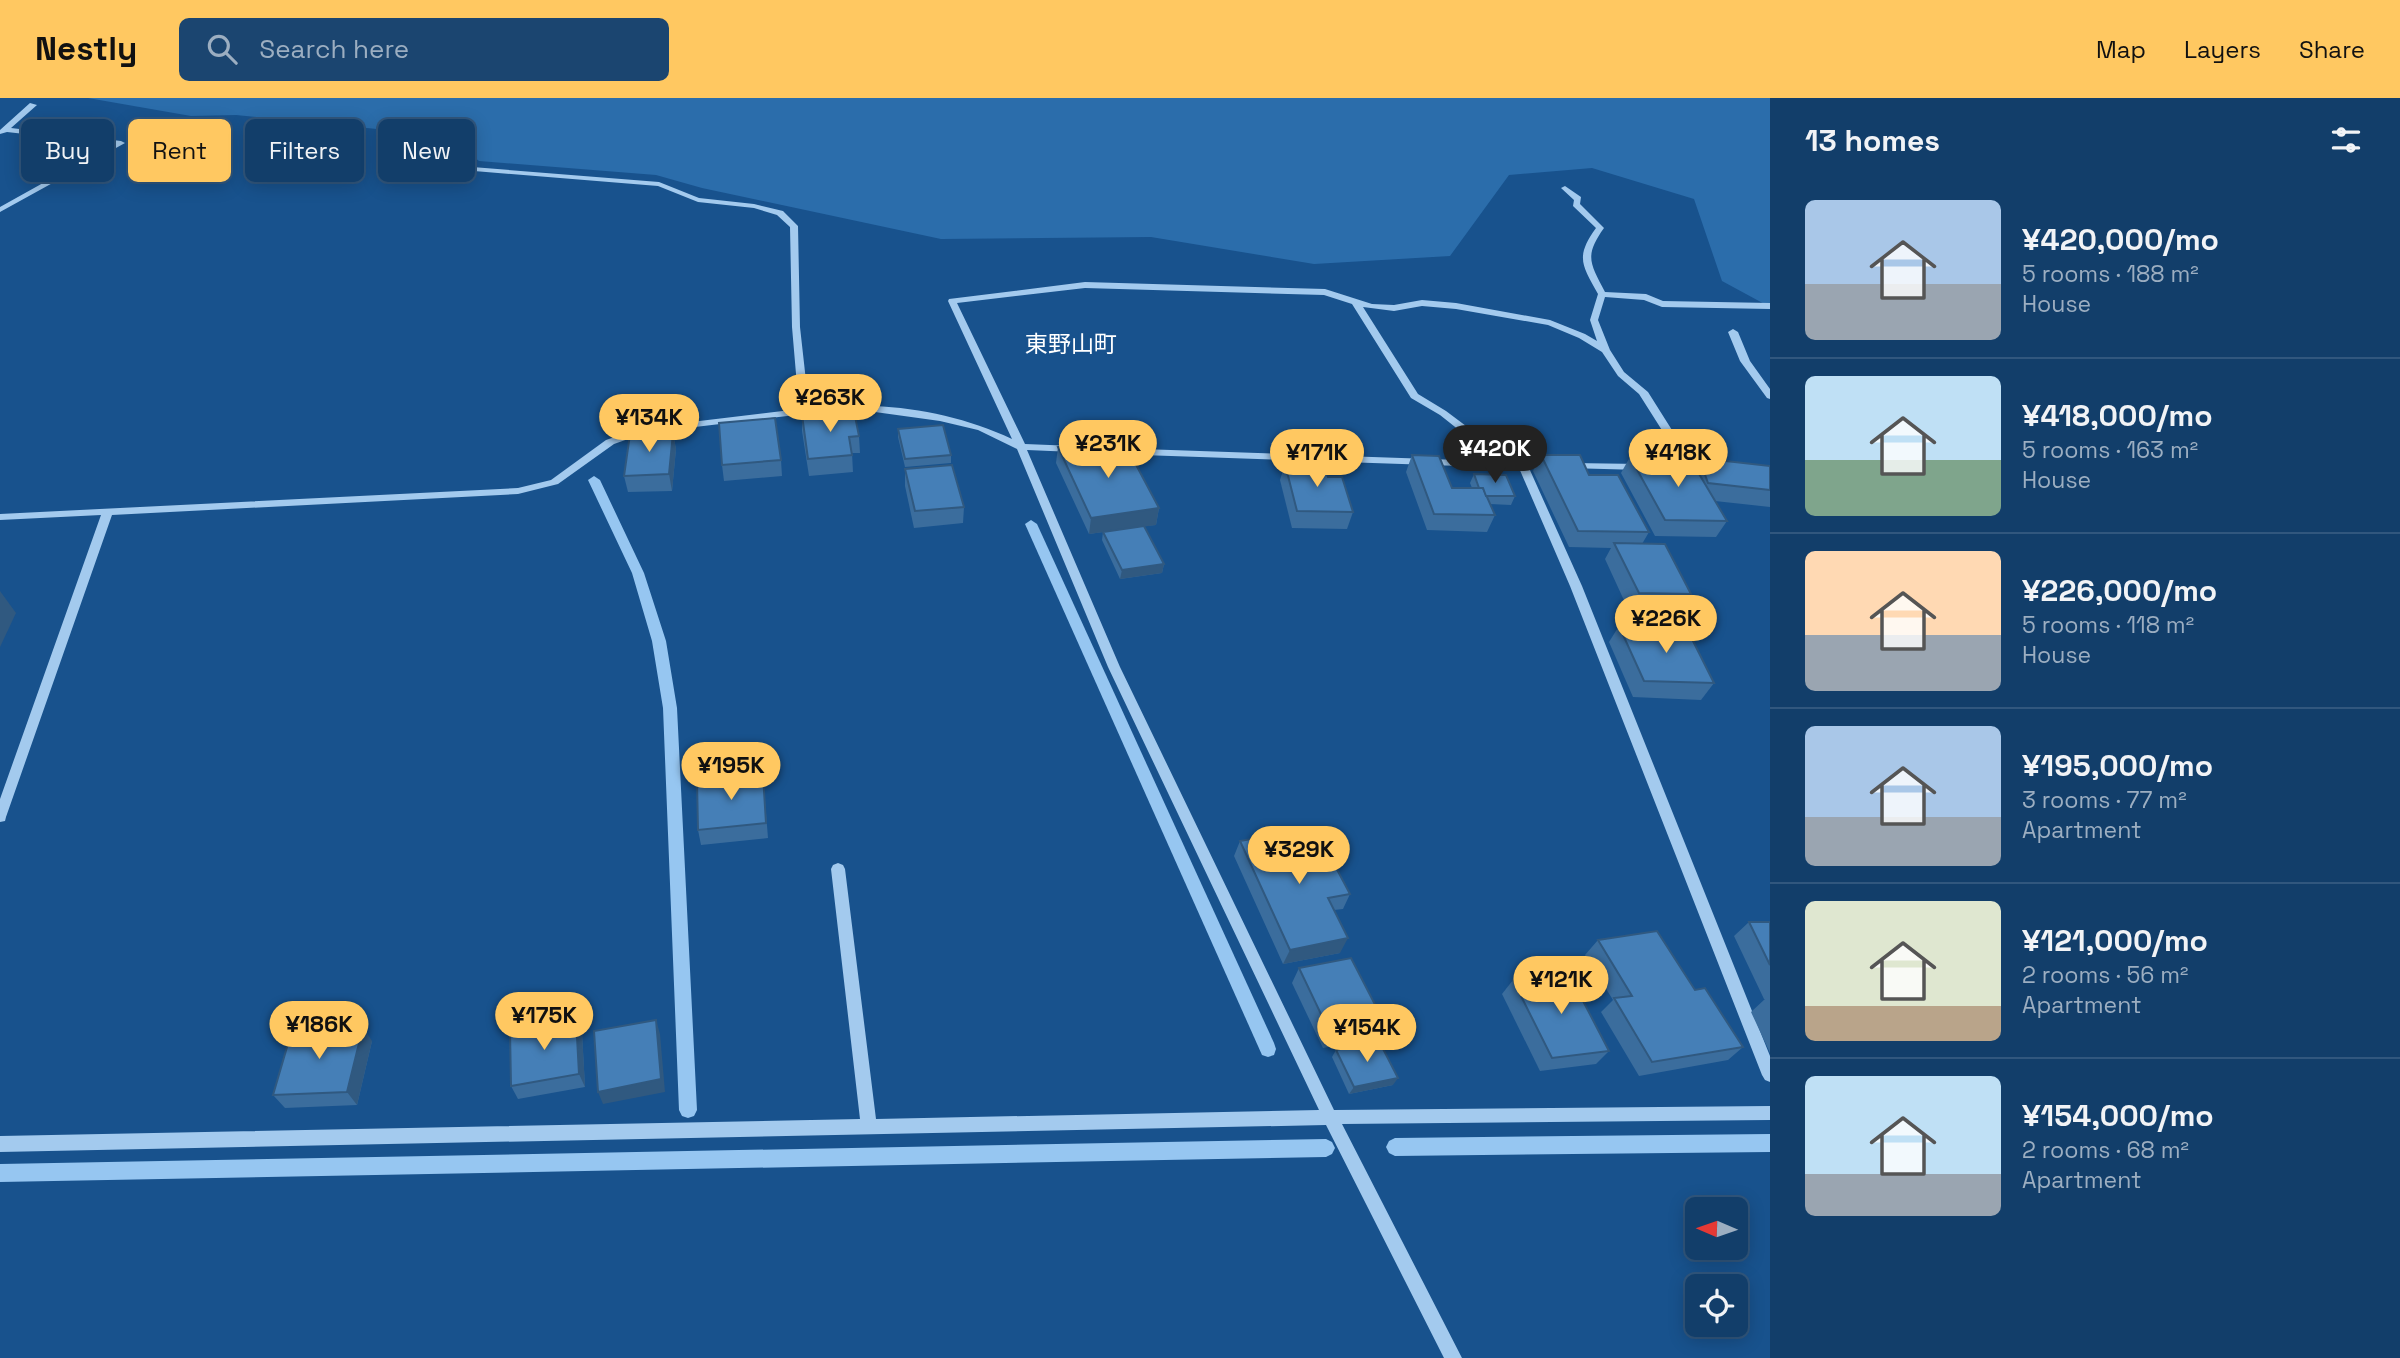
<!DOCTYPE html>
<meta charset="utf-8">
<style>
body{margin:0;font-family:"Space Grotesk","Noto Sans JP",sans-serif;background:#1b4570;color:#f1f3f6;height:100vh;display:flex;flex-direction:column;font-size:26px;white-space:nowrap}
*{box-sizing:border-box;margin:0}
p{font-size:23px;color:#9caec1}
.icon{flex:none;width:38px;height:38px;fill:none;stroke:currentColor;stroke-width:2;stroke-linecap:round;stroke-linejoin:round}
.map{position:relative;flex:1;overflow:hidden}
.drawer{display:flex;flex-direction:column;background:#123e6a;width:630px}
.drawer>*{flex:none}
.top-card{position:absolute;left:21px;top:21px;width:665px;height:63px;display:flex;gap:14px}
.needle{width:46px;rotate:272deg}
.controls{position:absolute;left:1685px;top:1099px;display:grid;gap:14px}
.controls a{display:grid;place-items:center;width:63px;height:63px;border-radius:10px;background:#123e6a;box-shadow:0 4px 18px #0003,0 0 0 2px #31577e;font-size:35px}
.price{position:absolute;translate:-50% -60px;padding:0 16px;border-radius:24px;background:#ffc861;color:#111;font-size:23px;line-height:46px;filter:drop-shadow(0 2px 4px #0008)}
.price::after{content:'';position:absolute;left:50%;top:42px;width:21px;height:16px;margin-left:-10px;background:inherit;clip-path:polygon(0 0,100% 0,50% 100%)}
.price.active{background:#222;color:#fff}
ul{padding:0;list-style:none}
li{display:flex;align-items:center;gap:21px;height:175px;padding:0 35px}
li+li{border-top:2px solid #31577e}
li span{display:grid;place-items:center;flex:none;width:196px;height:140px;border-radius:10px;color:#555}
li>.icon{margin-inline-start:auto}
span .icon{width:84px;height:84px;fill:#fffc;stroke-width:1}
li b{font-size:30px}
h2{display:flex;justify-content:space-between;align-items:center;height:84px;padding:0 35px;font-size:30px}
.tag{padding:0 24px;border-radius:10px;background:#123e6a;box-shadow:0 4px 18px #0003,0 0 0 2px #31577e;font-size:24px;line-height:63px}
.tag.active{background:#ffc861;color:#111}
header{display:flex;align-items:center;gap:42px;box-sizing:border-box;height:98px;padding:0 35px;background:#ffc861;color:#111}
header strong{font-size:33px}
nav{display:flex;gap:38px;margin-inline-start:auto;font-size:24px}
.search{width:490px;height:63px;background:#1b4570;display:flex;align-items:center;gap:18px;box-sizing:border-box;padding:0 24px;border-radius:10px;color:#9caec1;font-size:26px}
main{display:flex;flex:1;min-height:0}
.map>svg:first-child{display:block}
</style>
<header>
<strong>Nestly</strong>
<div class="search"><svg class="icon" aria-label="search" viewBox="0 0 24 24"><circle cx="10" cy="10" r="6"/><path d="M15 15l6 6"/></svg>Search here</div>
<nav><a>Map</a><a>Layers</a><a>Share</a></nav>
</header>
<main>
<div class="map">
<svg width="1770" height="1260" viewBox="0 0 1770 1260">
<rect width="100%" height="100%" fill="#18528d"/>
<path fill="#2b6dab" d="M88,0h1682v209l-48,-26 -28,-82 -102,-31 -83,7 -59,81 -136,8 -163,-27 -210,2 -239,-51 -46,-13 -177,-14 -32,-25 -211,-21 -45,1z"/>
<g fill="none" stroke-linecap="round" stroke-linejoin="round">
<g fill="#96c6f1" fill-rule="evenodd">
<path d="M594,378l6,4 44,93 22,68 11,67 20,402 -3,6 -6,2 -6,-2 -3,-6 -16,-402 -11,-67 -20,-68 -44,-93z"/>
<path d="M1031,422l6,4 237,519 2,6 -2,6 -6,2 -6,-2 -237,-531z"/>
<path d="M1770,1036v18l-375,4 -6,-3 -3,-6 3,-6 6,-3z"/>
<path d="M1326,1041l6,3 3,6 -3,6 -6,3 -1326,25v-18z"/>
</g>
<g fill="#a3caee" fill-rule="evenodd">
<path d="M30,5l7,2 -26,23 110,13 4,2 -125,69v-5l113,-63 -106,-12 -7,2v-4z"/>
<path d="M447,67l212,17 40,16 55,6 29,7 15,15 2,101 9,81c21,-1 44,-3 65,-2 47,2 96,13 138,33l-64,-138 1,-2 136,-17 240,7 47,15 22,1 28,-5 34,3 94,17 35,14 12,7 -7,-21 8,-26c-16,-29 -23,-37 -2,-66l-23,-22 1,-6 -13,-12 4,-2 16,11 -1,7 24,24c-20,28 -14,35 1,64l41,2 17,7 107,2v6l-108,-2 -18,-7 -39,-3 -7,23 12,30 14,22 24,20 34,54 6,23 -5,3 -5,-3 -6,-23 -33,-52 -21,-18 -16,-24 -23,-14 -31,-13 -92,-16 -34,-3 -28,5 -31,-4 55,87 28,17 36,27 18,23 50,2 5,3 -5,3 -21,-1 53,118 188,470v26l-5,-2 -3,-5 -192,-489 -51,-118 -406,-14 -5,-3 5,-3 376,13 -15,-19 -34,-27 -29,-17 -59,-94 -28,-9 -239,-7 -128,15 68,141 49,2 5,3 -5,3 -47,-2 93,217 214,443 436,-4v14l-428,4 120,234h-18l-118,-233 -1326,27v-16l860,-17 -29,-250 2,-4 5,-2 5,2 2,4 31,250 443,-9 -211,-443 -91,-218 -39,-19 -38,-9 -65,-9 -71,2 -159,19 -31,11 -56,40 -40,10 -406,21 -106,302 -1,4 -5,1v-23l101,-284 -101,5v-6l518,-26 33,-8 55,-40 35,-12 158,-19 -7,-82 -2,-100 -13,-12 -23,-7 -56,-6 -40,-16 -208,-17h-3z"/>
<path d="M1733,231l5,3 12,29 20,28v10l-3,-1 -27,-37 -12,-29z"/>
<path d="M1571,365l70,1 5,3 -5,3 -74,-2v-4z"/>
</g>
</g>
<g fill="#3b6d9d">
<path d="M802,317l57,21 1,17h-8l1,19 -44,4 -7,-45z"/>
<path d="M898,331l53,26v8l-46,4 -7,-30z"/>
<path d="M673,335l3,16 -4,42 -44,1 -4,-16z"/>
<path d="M1058,349l37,1 64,60 -3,17 -12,1 20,38 -2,9 -42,6 -18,-39 1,-8 -14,2 -33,-71z"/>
<path d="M1412,357l40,33h20l-2,-5 4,-9 41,22 -4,9 -21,-1 5,11 -8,17 -60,-2 -21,-58z"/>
<path d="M1541,357l48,20 60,57 -7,12 49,50 -11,16 -52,-1 -23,-50 6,-11 -42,-1 -36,-76z"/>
<path d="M1630,359l64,9 5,-8 71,8v41l-55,-6 12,20 -11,16 -61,-1 -34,-63z"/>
<path d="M781,362l1,16 -58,5 -2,-16z"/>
<path d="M1285,366l43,13 25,35 -6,17 -55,-1 -12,-48z"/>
<path d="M905,371l59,38 -1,16 -49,5 -9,-42z"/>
<path d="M1619,528l95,57 -13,17 -68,-3 -24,-55z"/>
<path d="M763,677l5,63 -67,7 -3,-15z"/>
<path d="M1240,743l110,53 -7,15 -9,1 6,43 -57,11 -49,-108z"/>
<path d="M1749,824h21v131l-19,-41 14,-13h-1l-30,-63z"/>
<path d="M1598,842l97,50 48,57 -15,13 -89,16 -38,-64 12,-12 -28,-45z"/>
<path d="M1299,870l86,56 -9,14 -53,10 -31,-65z"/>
<path d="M1513,882l96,71 -13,13 -56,7 -38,-77z"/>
<path d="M582,934l3,55 -67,12 -7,-13z"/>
<path d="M372,943l-15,64 -72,3 -12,-13z"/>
<path d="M1336,952l57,35 -44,9 -17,-37z"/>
</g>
<g fill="#305980">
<path d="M673,335l3,16 -4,42 -3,-17z"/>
<path d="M1159,410l-3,17 -67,9 2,-16z"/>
<path d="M1164,466l-2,9 -42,6 2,-9z"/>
<path d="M0,493l16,22 -16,34z"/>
<path d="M1348,840l-8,15 -57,11 7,-14z"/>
<path d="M576,920l6,14 3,55 -6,-13z"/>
<path d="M656,922l4,14 5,58 -62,12 -5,-12z"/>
<path d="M363,929l9,14 -15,64 -10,-13z"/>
<path d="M1398,980l-5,7 -44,9 5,-7z"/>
</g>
<g fill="#457fb7" stroke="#305980" stroke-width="2">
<path d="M854,313l5,25 -10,1 3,18 -44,4 -6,-44z"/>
<path d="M775,320l6,42 -59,5 -3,-42z"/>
<path d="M943,327l8,30 -46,4 -7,-30z"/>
<path d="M673,335l-4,41 -45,2 6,-42z"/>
<path d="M1092,344l3,6 30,-4 34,64 -68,10 -33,-71z"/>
<path d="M1412,357l27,1 13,32h31l12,27 -61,-1z"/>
<path d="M1541,357h39l9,20h29l31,57 -71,-1z"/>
<path d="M1630,359h59l38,64 -62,-1z"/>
<path d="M1699,360l71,8v24l-62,-7z"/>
<path d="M1285,366l39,1 4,12h14l11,35 -56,-1z"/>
<path d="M952,367l12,42 -49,4 -10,-42z"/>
<path d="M1474,376l32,1 9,21h-29l-3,-8h-4z"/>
<path d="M1144,428l20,38 -42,6 -19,-38z"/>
<path d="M1614,445l51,1 26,50 -52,-1z"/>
<path d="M1619,528l68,3 27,54 -70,-2z"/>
<path d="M763,677l3,48 -68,7 -1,-49z"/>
<path d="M1315,730l35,66 -22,4 20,40 -58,12 -50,-109z"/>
<path d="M1749,824h21v43z"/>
<path d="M1657,833l38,59 10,-2 38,59 -91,15 -38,-64 18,-2 -34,-56z"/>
<path d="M1351,860l34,66 -54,11 -32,-67z"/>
<path d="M1569,876l40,77 -57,7 -39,-78z"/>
<path d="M576,920l3,56 -68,12 -1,-56z"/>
<path d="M656,922l5,59 -63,13 -4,-61z"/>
<path d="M363,929l-16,65 -74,3 19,-65z"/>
<path d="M1379,943l19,37 -44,9 -18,-37z"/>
</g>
<g text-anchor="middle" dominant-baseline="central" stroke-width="5" stroke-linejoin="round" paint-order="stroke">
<g font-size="23" fill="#fff" stroke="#18528d">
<text x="1071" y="246">東野山町</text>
</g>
</g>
</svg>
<div class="controls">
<a><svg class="needle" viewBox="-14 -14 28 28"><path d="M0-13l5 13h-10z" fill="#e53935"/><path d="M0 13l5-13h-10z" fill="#9caec1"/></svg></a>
<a><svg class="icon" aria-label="locate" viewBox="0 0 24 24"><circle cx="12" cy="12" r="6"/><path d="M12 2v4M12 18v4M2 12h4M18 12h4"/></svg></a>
</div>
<b class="price" style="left:830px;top:336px">¥263K</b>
<b class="price" style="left:649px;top:356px">¥134K</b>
<b class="price" style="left:1108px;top:382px">¥231K</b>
<b class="price active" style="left:1495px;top:387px">¥420K</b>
<b class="price" style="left:1317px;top:391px">¥171K</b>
<b class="price" style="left:1678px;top:391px">¥418K</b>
<b class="price" style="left:1666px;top:557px">¥226K</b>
<b class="price" style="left:731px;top:704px">¥195K</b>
<b class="price" style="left:1299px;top:788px">¥329K</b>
<b class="price" style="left:1561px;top:918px">¥121K</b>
<b class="price" style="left:544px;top:954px">¥175K</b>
<b class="price" style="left:319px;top:963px">¥186K</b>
<b class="price" style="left:1367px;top:966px">¥154K</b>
<div class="top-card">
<a class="tag">Buy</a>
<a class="tag active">Rent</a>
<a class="tag">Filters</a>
<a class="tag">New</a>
</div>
</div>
<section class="drawer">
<h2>13 homes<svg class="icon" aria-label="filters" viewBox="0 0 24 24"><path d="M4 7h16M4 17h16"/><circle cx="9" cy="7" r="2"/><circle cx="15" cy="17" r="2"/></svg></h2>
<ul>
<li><span style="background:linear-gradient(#a9c7e8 60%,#9aa5b1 0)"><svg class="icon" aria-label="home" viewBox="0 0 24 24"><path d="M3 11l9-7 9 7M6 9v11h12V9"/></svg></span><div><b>¥420,000/mo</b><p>5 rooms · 188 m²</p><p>House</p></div></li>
<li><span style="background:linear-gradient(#bfe0f5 60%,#7fa58c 0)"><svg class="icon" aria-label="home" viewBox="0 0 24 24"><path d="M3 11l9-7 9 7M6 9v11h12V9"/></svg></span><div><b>¥418,000/mo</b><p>5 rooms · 163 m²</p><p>House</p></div></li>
<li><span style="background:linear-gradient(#ffd9b3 60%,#9aa5b1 0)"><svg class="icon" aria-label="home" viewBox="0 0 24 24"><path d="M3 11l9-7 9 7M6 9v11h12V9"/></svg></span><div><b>¥226,000/mo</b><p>5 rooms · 118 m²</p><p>House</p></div></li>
<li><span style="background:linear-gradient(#a9c7e8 65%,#9aa5b1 0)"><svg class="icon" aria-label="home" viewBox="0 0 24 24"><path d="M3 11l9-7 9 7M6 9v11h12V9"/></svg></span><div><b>¥195,000/mo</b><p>3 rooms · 77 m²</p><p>Apartment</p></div></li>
<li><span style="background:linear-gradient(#dfe7d0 75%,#b9a48a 0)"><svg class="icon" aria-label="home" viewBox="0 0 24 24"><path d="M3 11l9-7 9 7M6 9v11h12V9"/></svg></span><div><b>¥121,000/mo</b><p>2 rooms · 56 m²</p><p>Apartment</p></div></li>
<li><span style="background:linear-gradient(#bfe0f5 70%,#9aa5b1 0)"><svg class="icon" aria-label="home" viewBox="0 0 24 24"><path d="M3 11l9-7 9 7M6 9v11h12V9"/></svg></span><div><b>¥154,000/mo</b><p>2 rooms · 68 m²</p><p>Apartment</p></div></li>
</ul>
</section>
</main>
